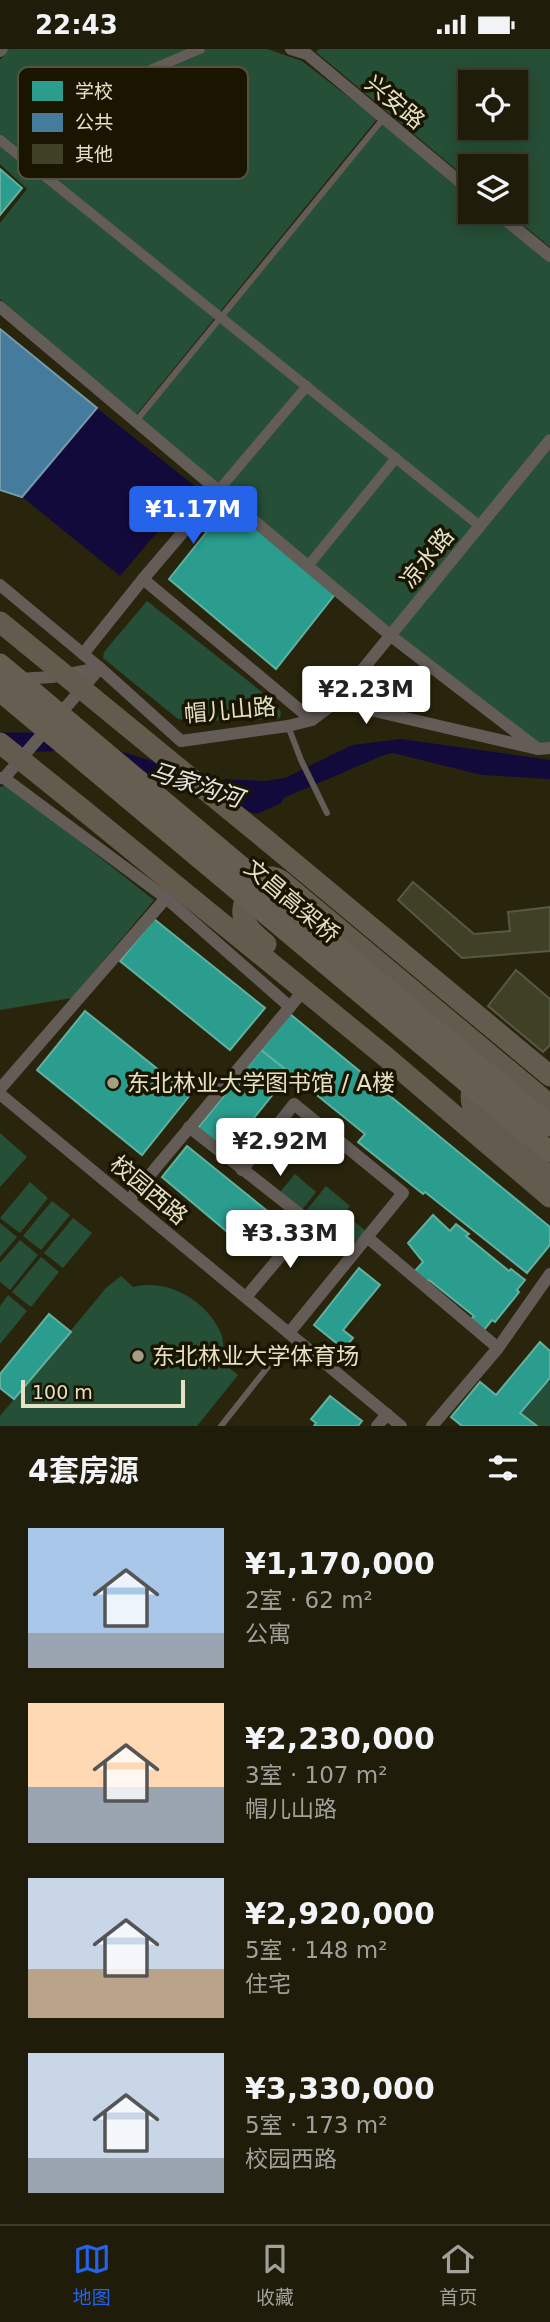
<!DOCTYPE html>
<html lang="zh">
<meta charset="utf-8">
<style>
body{margin:0;font-family:"DejaVu Sans","Noto Sans SC",sans-serif;background:#272513;color:#f1f3f6;height:100vh;display:flex;flex-direction:column;font-size:26px;white-space:nowrap}
*{box-sizing:border-box;margin:0}
p{font-size:23px;color:#a1a19c}
.icon{flex:none;width:38px;height:38px;fill:none;stroke:currentColor;stroke-width:2;stroke-linecap:round;stroke-linejoin:round}
.map{position:relative;height:1377px;overflow:hidden}
.panel{display:flex;flex-direction:column;background:#1f1c0a;flex:1}
.panel>*{flex:none}
.fabs{position:absolute;left:458px;top:21px;display:grid;gap:14px}
.fabs a{display:grid;place-items:center;width:70px;height:70px;border-radius:0px;background:#1f1c0a;box-shadow:0 4px 18px #0003,0 0 0 2px #3c3a2b;font-size:35px}
.scale{position:absolute;left:21px;bottom:18px;width:164px;box-sizing:border-box;padding-left:7px;border:4px solid #e5e1c5;border-top:0;font-size:19px;line-height:24px;white-space:nowrap;color:#e5e1c5;-webkit-text-stroke:5px #191501;paint-order:stroke}
.price{position:absolute;translate:-50% -60px;padding:0 16px;border-radius:7px;background:#fff;color:#222;font-size:23px;line-height:46px;filter:drop-shadow(0 2px 4px #0008)}
.price::after{content:'';position:absolute;left:50%;top:42px;width:21px;height:16px;margin-left:-10px;background:inherit;clip-path:polygon(0 0,100% 0,50% 100%)}
.price.on{background:#2563eb;color:#fff}
ul{padding:0;list-style:none}
li{display:flex;align-items:center;gap:21px;height:175px;padding:0 28px}
li span{display:grid;place-items:center;flex:none;width:196px;height:140px;border-radius:0px;color:#555}
li>.icon{margin-inline-start:auto}
span .icon{width:84px;height:84px;fill:#fffc;stroke-width:1}
li b{font-size:30px}
h2{display:flex;justify-content:space-between;align-items:center;height:84px;padding:0 28px;font-size:30px}
.status{display:flex;justify-content:space-between;align-items:center;height:49px;padding:0 35px;background:#1f1c0a;direction:ltr}
.status svg{height:19px;fill:currentColor}
.tabs{display:flex;justify-content:space-around;align-items:center;height:98px;border-top:2px solid #3c3a2b;background:#1f1c0a;font-size:19px;color:#a1a19c}
.tabs a{display:grid;justify-items:center;gap:4px}
.tabs .on{color:#2563eb}
.map>svg:first-child{display:block}
</style>
<div class="status"><b>22:43</b><svg viewBox="0 0 49 12"><path d="M0 12V9h3v3zM5 12V6h3v6zM10 12V3h3v9zM15 12V0h3v12zM26 1h20v11H26zM47 4h2v5h-2z"/></svg></div>
<div class="map">
<svg width="550" height="1377" viewBox="0 0 550 1377">
<rect width="100%" height="100%" fill="#29250d"/>
<g fill="#264f37" fill-rule="evenodd">
<path d="M9,0h258l35,12 75,58 -242,297 -135,-117v-76l27,-34 -27,-25v-104z"/>
<path d="M319,0h231v198l-43,-35h9v-46h-45v16l-155,-130zM471,33h45v46h-45z"/>
<path d="M383,75l88,72v16h20l59,48v173l-159,196 -253,-208z"/>
<path d="M550,397v298l-11,1 -143,-110z"/>
<path d="M147,552l125,99 9,12 -1,5 -3,2 -81,2 -18,-2 -75,-61 1,-6z"/>
<path d="M8,736l146,115 -82,98 -72,12v-223z"/>
<path d="M0,1084l27,24 -27,30z"/>
<path d="M295,1125l21,18 -14,18 -22,-18z"/>
<path d="M30,1133l18,16 -28,35 -20,-15z"/>
<path d="M326,1137l24,20 -21,25 -24,-19z"/>
<path d="M52,1152l18,14 -29,35 -18,-14z"/>
<path d="M73,1169l19,15 -29,35 -19,-15z"/>
<path d="M355,1173l11,9 -15,14 -11,-4z"/>
<path d="M0,1174l17,14 -17,20z"/>
<path d="M20,1191l18,15 -28,35 -10,-8v-19z"/>
<path d="M41,1208l18,15 -28,35 -19,-15z"/>
<path d="M121,1227l12,11c35,-9 72,13 87,44 5,10 2,23 6,33 2,4 9,8 12,11l-41,51h-197v-10l106,-128z"/>
<path d="M8,1246l19,16 -27,33v-38z"/>
<path d="M548,1332l2,2v43h-13l-17,-13z"/>
</g>
<g fill="#130a3c">
<path d="M97,359l99,79 -76,89 -98,-79z"/>
<path d="M401,690l149,21v19l-68,-4 -89,-22 -9,2 -126,54 -36,-30 42,2 21,-3 67,-33z"/>
</g>
<g fill="#2a9d8f" stroke="#62b19f" stroke-width="2">
<path d="M0,120l22,19 -22,27z"/>
<path d="M229,455l107,89 -60,76 -107,-90z"/>
<path d="M154,870l111,89 -35,42 -110,-89z"/>
<path d="M85,962l105,84 -48,60 -105,-85z"/>
<path d="M290,965l260,213v18l-23,28 -102,-81 -2,2 -65,-52 7,-8 -104,-84z"/>
<path d="M261,1001l29,23 -60,75 -11,-10 -5,5 -17,-14z"/>
<path d="M187,1097l89,72 -26,33 -88,-74z"/>
<path d="M433,1166l17,16 6,-7 13,10 -3,2 43,35 2,-2 14,11 -8,10 2,2 -3,4 -21,26 -3,-2 -9,11 -13,-11 4,-4 -45,-36 -2,3 -13,-11 9,-10 -15,-19z"/>
<path d="M359,1219l21,17 -37,45 10,8 -9,11 -30,-24z"/>
<path d="M49,1265l22,18 -57,67 -14,-11v-14z"/>
<path d="M540,1293l10,9v27l-30,35 17,13h-75l-11,-9 29,-35 16,13z"/>
<path d="M330,1347l32,25 -4,5h-44l2,-3 -5,-4z"/>
</g>
<path fill="#457b9d" stroke="#759aa9" stroke-width="2" d="M0,280l97,79 -75,89 -22,-7z"/>
<g fill="none" stroke-linecap="round" stroke-linejoin="round">
<g stroke="#130a3c" stroke-width="19">
<path d="M0,693h51"/>
<path d="M114,710l142,45 18,-8"/>
</g>
</g>
<g fill="#404027" stroke="#585943" stroke-width="2">
<path d="M413,833l61,52 36,-3 -2,-19 42,-5v44l-88,7 -64,-58z"/>
<path d="M516,921l34,29v46l-7,7 -55,-46z"/>
</g>
<g fill="none" stroke-linecap="round" stroke-linejoin="round">
<g stroke="#645c56" stroke-width="6">
<path d="M136,372l247,-302"/>
<path d="M288,677l13,34 26,53"/>
<path d="M221,1377l50,-63"/>
</g>
<g stroke="#645c56" stroke-width="10">
<path d="M0,91l480,386"/>
<path d="M48,129l90,-103 62,-26"/>
<path d="M218,442l89,-105"/>
<path d="M308,517l88,-108"/>
</g>
<g stroke="#645c56" stroke-width="12">
<path d="M291,0l16,5 164,137"/>
<path d="M0,2l2,-2"/>
<path d="M496,163l54,44"/>
<path d="M0,258l391,329 147,113"/>
<path d="M143,530l75,-88"/>
<path d="M0,536l100,83 81,73 107,-15 24,-6 24,-18 202,47 12,-1"/>
<path d="M83,605l60,-75 169,141"/>
<path d="M0,631l52,-3 48,-9"/>
<path d="M336,653l214,-262"/>
<path d="M0,729h4l162,120 124,109"/>
<path d="M4,729l96,-110"/>
<path d="M0,1040l166,-191"/>
<path d="M0,1045l401,332"/>
<path d="M189,1078l163,128"/>
<path d="M242,1121l52,-66 109,89 -114,140"/>
<path d="M129,1151l175,-210"/>
<path d="M367,1188l131,111"/>
<path d="M246,1248l63,-75"/>
<path d="M377,1377l10,-12"/>
<path d="M432,1377l66,-78 52,-74"/>
</g>
<g stroke="#645b4f" stroke-width="21">
<path d="M82,760l304,248 164,140"/>
<path d="M270,794l280,233"/>
<path d="M266,895c-8,-7 -19,-15 -22,-25 -6,-15 11,-43 28,-42 8,1 13,7 19,12"/>
<path d="M479,1025c-10,16 -11,29 0,44l71,59"/>
</g>
<g stroke="#645b4f" stroke-width="21">
<path d="M0,573l270,221"/>
<path d="M0,694l82,66"/>
<path d="M291,840l259,216"/>
</g>
<g stroke="#675e52" stroke-width="21">
<path d="M0,615l550,462"/>
<path d="M0,642l550,461"/>
</g>
</g>
<g fill="#a39f85" stroke="#191501" stroke-width="2.5">
<circle cx="113" cy="1034" r="7"/>
<circle cx="138" cy="1307" r="7"/>
</g>
<g text-anchor="middle" dominant-baseline="central" stroke-width="7" stroke-linejoin="round" paint-order="stroke">
<g font-size="23" fill="#e5e1c5" stroke="#191501">
<text transform="translate(395 53) rotate(40)">兴安路</text>
<text transform="translate(427 509) rotate(-51)">凉水路</text>
<text transform="translate(230 661) rotate(-5)">帽儿山路</text>
<text transform="translate(292 852) rotate(40)">文昌高架桥</text>
<text transform="translate(149 1141) rotate(40)">校园西路</text>
</g>
<g font-size="23" fill="#e5e1c5" stroke="#191501" text-anchor="start">
<text x="127" y="1034">东北林业大学图书馆 / A楼</text>
<text x="152" y="1307">东北林业大学体育场</text>
</g>
<g font-size="24" font-style="italic" fill="#e4e4e4" stroke="#191501">
<text transform="translate(196 736) rotate(18)">马家沟河</text>
</g>
</g>
<rect x="18" y="18" width="230" height="112" rx="10" fill="#191501" stroke="#56523c" stroke-width="2"/>
<rect x="32" y="32" width="31" height="20" fill="#2a9d8f"/>
<rect x="32" y="64" width="31" height="19" fill="#457b9d"/>
<rect x="32" y="95" width="31" height="20" fill="#404027"/>
<g font-size="19" fill="#e5e1c5">
<text x="75" y="49">学校</text>
<text x="75" y="80">公共</text>
<text x="75" y="112">其他</text>
</g>
</svg>
<div class="fabs">
<a><svg class="icon" aria-label="locate" viewBox="0 0 24 24"><circle cx="12" cy="12" r="6"/><path d="M12 2v4M12 18v4M2 12h4M18 12h4"/></svg></a>
<a><svg class="icon" aria-label="layers" viewBox="0 0 24 24"><path d="M12 4l9 5-9 5-9-5zM3 14l9 5 9-5"/></svg></a>
</div>
<div class="scale">100 m</div>
<b class="price on" style="left:193px;top:497px">¥1.17M</b>
<b class="price" style="left:366px;top:677px">¥2.23M</b>
<b class="price" style="left:280px;top:1129px">¥2.92M</b>
<b class="price" style="left:290px;top:1221px">¥3.33M</b>
</div>
<section class="panel">
<h2>4套房源<svg class="icon" aria-label="filters" viewBox="0 0 24 24"><path d="M4 7h16M4 17h16"/><circle cx="9" cy="7" r="2"/><circle cx="15" cy="17" r="2"/></svg></h2>
<ul>
<li><span style="background:linear-gradient(#a9c7e8 75%,#9aa5b1 0)"><svg class="icon" aria-label="home" viewBox="0 0 24 24"><path d="M3 11l9-7 9 7M6 9v11h12V9"/></svg></span><div><b>¥1,170,000</b><p>2室 · 62 m²</p><p>公寓</p></div></li>
<li><span style="background:linear-gradient(#ffd9b3 60%,#9aa5b1 0)"><svg class="icon" aria-label="home" viewBox="0 0 24 24"><path d="M3 11l9-7 9 7M6 9v11h12V9"/></svg></span><div><b>¥2,230,000</b><p>3室 · 107 m²</p><p>帽儿山路</p></div></li>
<li><span style="background:linear-gradient(#c9d6e8 65%,#b9a48a 0)"><svg class="icon" aria-label="home" viewBox="0 0 24 24"><path d="M3 11l9-7 9 7M6 9v11h12V9"/></svg></span><div><b>¥2,920,000</b><p>5室 · 148 m²</p><p>住宅</p></div></li>
<li><span style="background:linear-gradient(#c9d6e8 75%,#9aa5b1 0)"><svg class="icon" aria-label="home" viewBox="0 0 24 24"><path d="M3 11l9-7 9 7M6 9v11h12V9"/></svg></span><div><b>¥3,330,000</b><p>5室 · 173 m²</p><p>校园西路</p></div></li>
</ul>
</section>
<nav class="tabs">
<a class="on"><svg class="icon" aria-label="map" viewBox="0 0 24 24"><path d="M3 6l6-2 6 2 6-2v14l-6 2-6-2-6 2zM9 4v14M15 6v14"/></svg>地图</a>
<a><svg class="icon" aria-label="saved" viewBox="0 0 24 24"><path d="M7 4h10v16l-5-4-5 4z"/></svg>收藏</a>
<a><svg class="icon" aria-label="home" viewBox="0 0 24 24"><path d="M3 11l9-7 9 7M6 9v11h12V9"/></svg>首页</a>
</nav>
